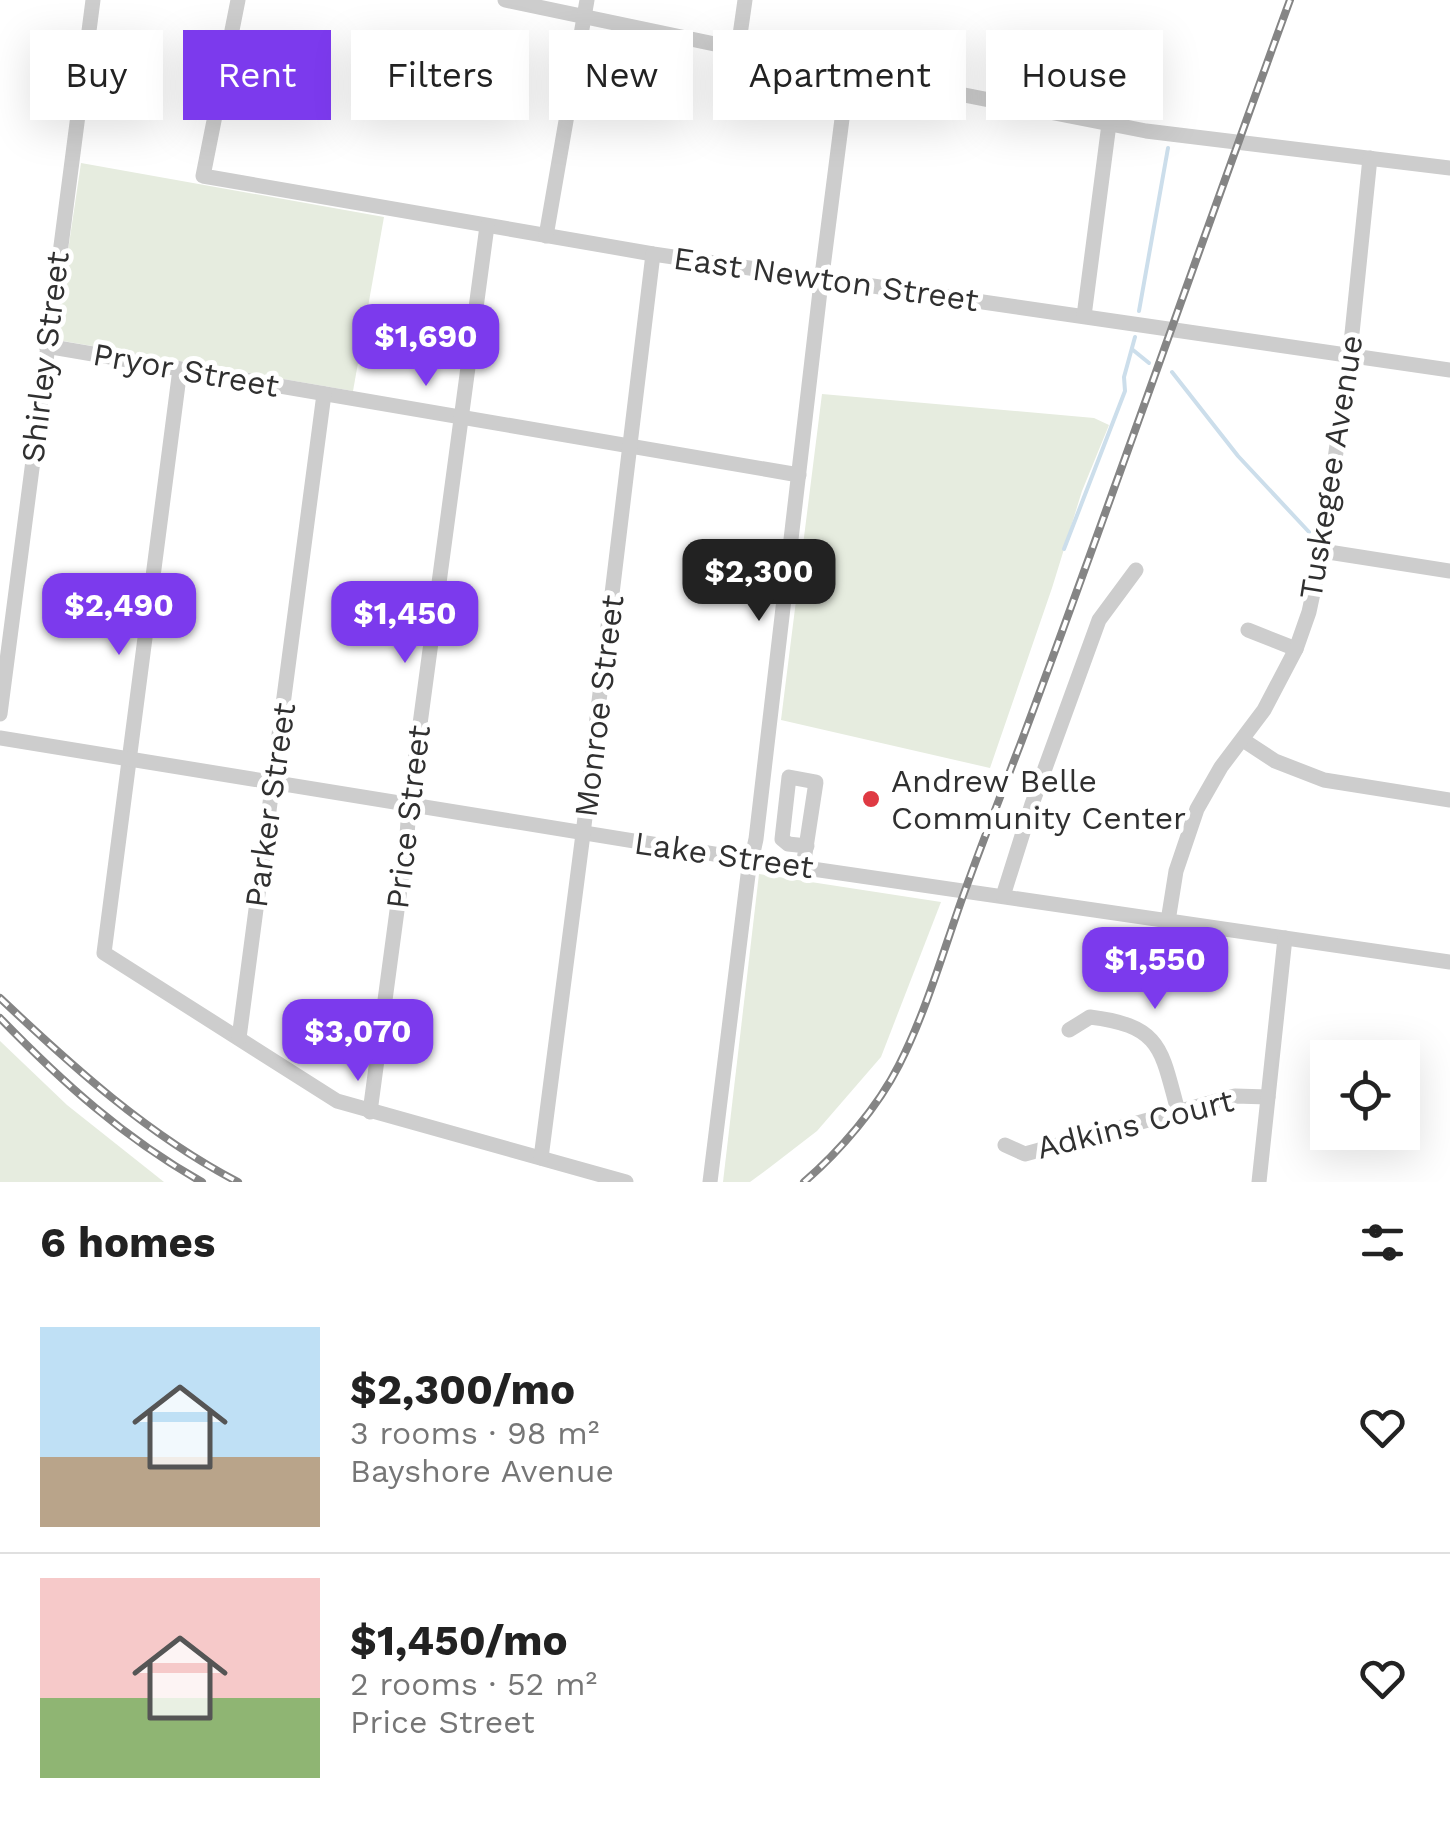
<!DOCTYPE html>
<meta charset="utf-8">
<style>
body{margin:0;font-family:"Work Sans",sans-serif;background:#f6f6f6;color:#222;height:100vh;display:flex;flex-direction:column;font-size:38px;white-space:nowrap}
*{box-sizing:border-box;margin:0}
p{font-size:32px;color:#767676}
.icon{flex:none;width:55px;height:55px;fill:none;stroke:currentColor;stroke-width:2;stroke-linecap:round;stroke-linejoin:round}
.map{position:relative;height:1182px;overflow:hidden}
.sheet{display:flex;flex-direction:column;background:#fff;flex:1}
.sheet>*{flex:none}
.guide{position:absolute;left:30px;top:30px;width:1390px;height:90px;display:flex;gap:20px}
.tools{position:absolute;left:1310px;top:1040px;display:grid;gap:20px}
.tools a{display:grid;place-items:center;width:110px;height:110px;border-radius:0px;background:#fff;box-shadow:0 10px 40px #0002;font-size:50px}
.price{position:absolute;translate:-50% -85px;padding:0 22px;border-radius:20px;background:#7c3aed;color:#fff;font-size:32px;line-height:65px;filter:drop-shadow(0 2px 5px #0008)}
.price::after{content:'';position:absolute;left:50%;top:60px;width:30px;height:22px;margin-left:-15px;background:inherit;clip-path:polygon(0 0,100% 0,50% 100%)}
.price.on{background:#222;color:#fff}
ul{padding:0;list-style:none}
li{display:flex;align-items:center;gap:30px;height:250px;padding:0 40px}
li+li{border-top:2px solid #e0e0e0}
li span{display:grid;place-items:center;flex:none;width:280px;height:200px;border-radius:0px;color:#555}
li>.icon{margin-inline-start:auto}
span .icon{width:120px;height:120px;fill:#fffc;stroke-width:1}
li b{font-size:42px}
h2{display:flex;justify-content:space-between;align-items:center;height:120px;padding:0 40px;font-size:42px}
.pill{padding:0 35px;border-radius:0px;background:#fff;box-shadow:0 10px 40px #0002;font-size:35px;line-height:90px}
.pill.on{background:#7c3aed;color:#fff}
.map>svg:first-child{display:block}
</style>
<div class="map">
<svg width="1450" height="1182" viewBox="0 0 1450 1182">
<rect width="100%" height="100%" fill="#fff"/>
<g fill="#e6ecdf">
<path d="M81,163l303,54 -31,174 -290,-50 -7,-9z"/>
<path d="M822,394l272,24 15,7 -27,66 -30,97 -62,180 -209,-48z"/>
<path d="M759,874l182,28 -60,155 -64,74 -48,37 -19,14h-27z"/>
<path d="M0,1041l67,64 97,77h-164z"/>
</g>
<g fill="none" stroke-linecap="round" stroke-linejoin="round">
<g stroke="#ccdeeb" stroke-width="4">
<path d="M1139,311l29,-163"/>
<path d="M1133,350l16,13"/>
<path d="M1172,372l66,84 71,76"/>
<path d="M1064,549l61,-158 -1,-14 11,-40"/>
</g>
<g stroke="#cdcdcd" stroke-width="15">
<path d="M238,0l-35,176 450,78 797,116"/>
<path d="M505,0l343,72 298,59 304,37"/>
<path d="M738,49l7,-49"/>
<path d="M546,236l41,-236"/>
<path d="M1084,316l25,-192"/>
<path d="M46,346l753,129"/>
<path d="M180,369l-76,584 233,148 289,81"/>
<path d="M1322,551l128,20"/>
<path d="M1248,630l48,19"/>
<path d="M0,714l93,-714"/>
<path d="M0,738l751,122 699,102"/>
<path d="M1243,740l32,21 49,19 126,20"/>
<path d="M803,867l13,-85 -27,-5 -7,62 6,5 19,2"/>
<path d="M1003,896l29,-92 67,-184 37,-50"/>
<path d="M1168,921l8,-50 21,-62 24,-42 43,-57 32,-61 13,-37 13,-61 28,-198 20,-195"/>
<path d="M1069,1030l21,-13c72,9 71,32 88,94"/>
<path d="M239,1038l85,-644"/>
<path d="M370,1112l37,-276 2,-30 78,-580"/>
<path d="M1005,1145l20,9 210,-58 33,1"/>
<path d="M541,1158l42,-324 70,-580"/>
<path d="M710,1182l38,-307 8,-36 64,-548 28,-219"/>
<path d="M1259,1182l26,-244"/>
</g>
<g stroke="#858585" stroke-width="8">
<g id="rail">
<path d="M0,998c73,69 148,137 238,184"/>
<path d="M0,1018c62,64 124,120 202,164"/>
<path d="M804,1182c35,-30 74,-75 95,-117 27,-53 44,-113 64,-169 19,-53 39,-104 59,-156 92,-246 178,-494 268,-740"/>
</g>
</g>
<use href="#rail" stroke="#fff" stroke-width="4" stroke-dasharray="11" stroke-linecap="butt"/>
</g>
<circle fill="#df3a43" stroke="#fff" stroke-width="4" cx="871" cy="799" r="10"/>
<g text-anchor="middle" dominant-baseline="central" stroke-width="10" stroke-linejoin="round" paint-order="stroke">
<g font-size="32" fill="#303030" stroke="#fff">
<text transform="translate(826 279) rotate(8)">East Newton Street</text>
<text transform="translate(45 357) rotate(-83)">Shirley Street</text>
<text transform="translate(186 370) rotate(10)">Pryor Street</text>
<text transform="translate(1331 467) rotate(-81)">Tuskegee Avenue</text>
<text transform="translate(599 706) rotate(-83)">Monroe Street</text>
<text transform="translate(270 805) rotate(-82)">Parker Street</text>
<text transform="translate(408 817) rotate(-83)">Price Street</text>
<text transform="translate(724 855) rotate(8)">Lake Street</text>
<text transform="translate(1135 1124) rotate(-14)">Adkins Court</text>
</g>
<g font-size="32" fill="#303030" stroke="#fff" text-anchor="start">
<text x="891" y="781">Andrew Belle<tspan x="891" dy="37">Community Center</tspan></text>
</g>
</g>
</svg>
<div class="tools">
<a><svg class="icon" aria-label="locate" viewBox="0 0 24 24"><circle cx="12" cy="12" r="6"/><path d="M12 2v4M12 18v4M2 12h4M18 12h4"/></svg></a>
</div>
<b class="price" style="left:426px;top:389px">$1,690</b>
<b class="price on" style="left:759px;top:624px">$2,300</b>
<b class="price" style="left:119px;top:658px">$2,490</b>
<b class="price" style="left:405px;top:666px">$1,450</b>
<b class="price" style="left:1155px;top:1012px">$1,550</b>
<b class="price" style="left:358px;top:1084px">$3,070</b>
<div class="guide">
<a class="pill">Buy</a>
<a class="pill on">Rent</a>
<a class="pill">Filters</a>
<a class="pill">New</a>
<a class="pill">Apartment</a>
<a class="pill">House</a>
</div>
</div>
<section class="sheet">
<h2>6 homes<svg class="icon" aria-label="filters" viewBox="0 0 24 24"><path d="M4 7h16M4 17h16"/><circle cx="9" cy="7" r="2"/><circle cx="15" cy="17" r="2"/></svg></h2>
<ul>
<li><span style="background:linear-gradient(#bfe0f5 65%,#b9a48a 0)"><svg class="icon" aria-label="home" viewBox="0 0 24 24"><path d="M3 11l9-7 9 7M6 9v11h12V9"/></svg></span><div><b>$2,300/mo</b><p>3 rooms · 98 m²</p><p>Bayshore Avenue</p></div><svg class="icon" aria-label="heart" viewBox="0 0 24 24"><path d="M12 20l-8-8c-3-5 5-10 8-4 3-6 11-1 8 4z"/></svg></li>
<li><span style="background:linear-gradient(#f6c9c9 60%,#8fb573 0)"><svg class="icon" aria-label="home" viewBox="0 0 24 24"><path d="M3 11l9-7 9 7M6 9v11h12V9"/></svg></span><div><b>$1,450/mo</b><p>2 rooms · 52 m²</p><p>Price Street</p></div><svg class="icon" aria-label="heart" viewBox="0 0 24 24"><path d="M12 20l-8-8c-3-5 5-10 8-4 3-6 11-1 8 4z"/></svg></li>
</ul>
</section>
